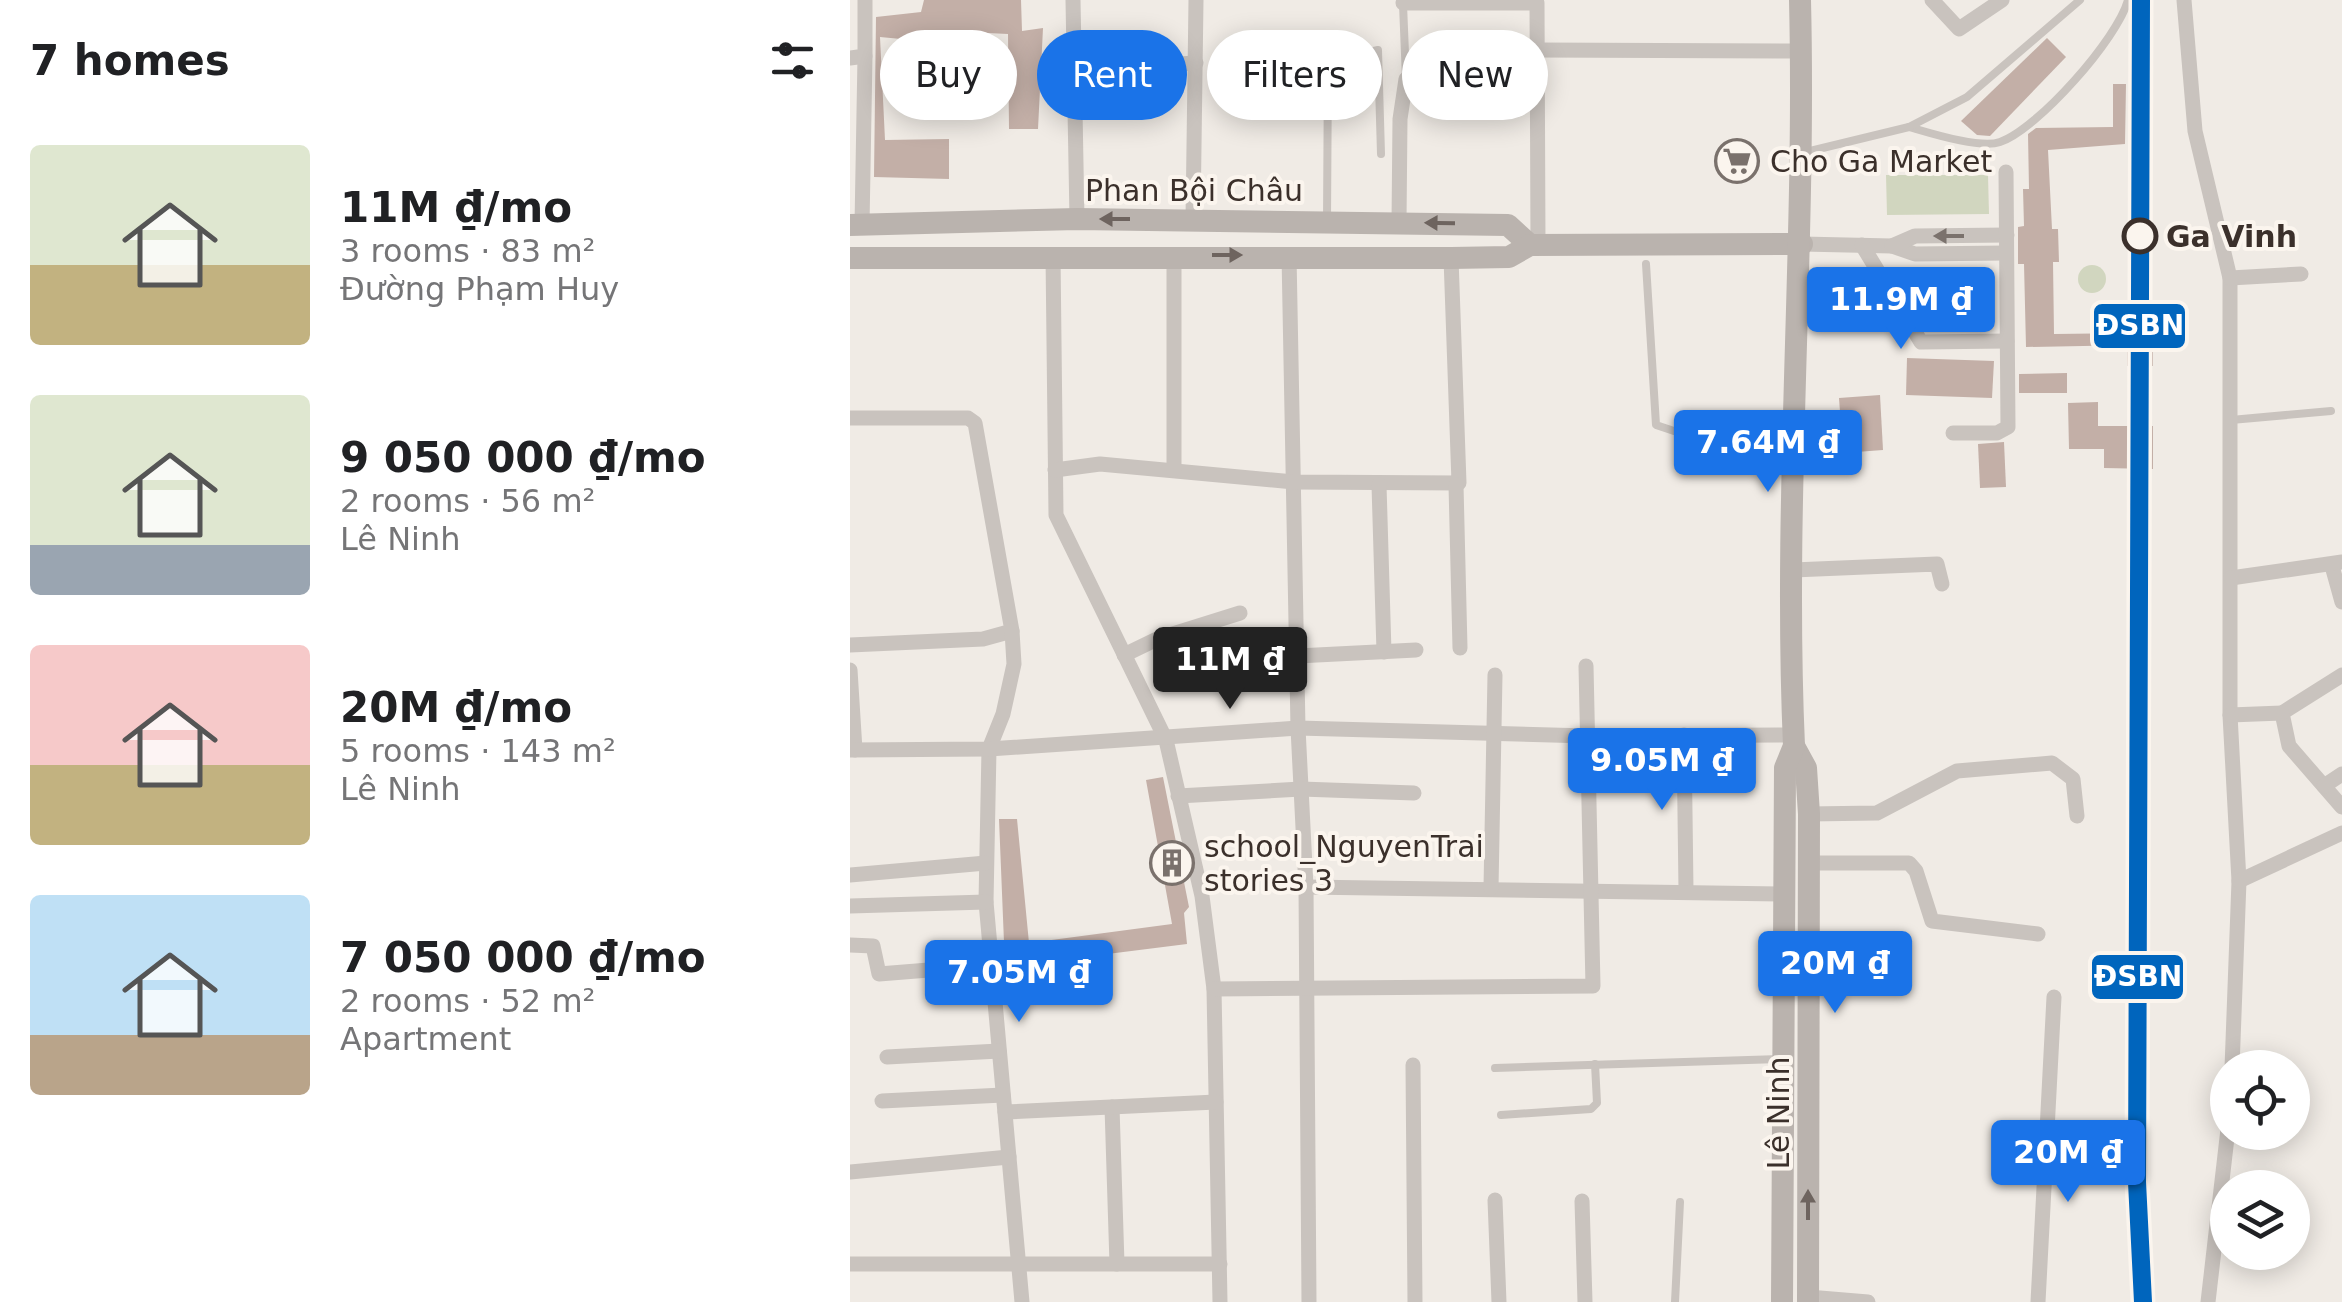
<!DOCTYPE html>
<meta charset="utf-8">
<style>
body{margin:0;font-family:"DejaVu Sans",sans-serif;background:#f2f2f2;color:#202124;height:100vh;display:flex;flex-direction:column;font-size:38px;white-space:nowrap}
*{box-sizing:border-box;margin:0}
p{font-size:32px;color:#757577}
.icon{flex:none;width:55px;height:55px;fill:none;stroke:currentColor;stroke-width:2;stroke-linecap:round;stroke-linejoin:round}
.map{position:relative;flex:1;overflow:hidden}
.sheet{display:flex;flex-direction:column;background:#fff;width:850px}
.sheet>*{flex:none}
.hud{position:absolute;left:30px;top:30px;width:950px;height:90px;display:flex;gap:20px}
.fabs{position:absolute;left:1360px;top:1050px;display:grid;gap:20px}
.fabs a{display:grid;place-items:center;width:100px;height:100px;border-radius:50%;background:#fff;box-shadow:0 5px 25px #0003;font-size:50px}
.price{position:absolute;translate:-50% -85px;padding:0 22px;border-radius:10px;background:#1a73e8;color:#fff;font-size:32px;line-height:65px;filter:drop-shadow(0 2px 5px #0008)}
.price::after{content:'';position:absolute;left:50%;top:60px;width:30px;height:22px;margin-left:-15px;background:inherit;clip-path:polygon(0 0,100% 0,50% 100%)}
.price.active{background:#222;color:#fff}
ul{padding:0;list-style:none}
li{display:flex;align-items:center;gap:30px;height:250px;padding:0 30px}
li span{display:grid;place-items:center;flex:none;width:280px;height:200px;border-radius:10px;color:#555}
li>.icon{margin-inline-start:auto}
span .icon{width:120px;height:120px;fill:#fffc;stroke-width:1}
li b{font-size:42px}
h2{display:flex;justify-content:space-between;align-items:center;height:120px;padding:0 30px;font-size:42px}
.tag{padding:0 35px;border-radius:45px;background:#fff;box-shadow:0 5px 25px #0003;font-size:35px;line-height:90px}
.tag.active{background:#1a73e8;color:#fff}
main{display:flex;flex:1;min-height:0}
.map>svg:first-child{display:block}
</style>
<main>
<section class="sheet">
<h2>7 homes<svg class="icon" aria-label="filters" viewBox="0 0 24 24"><path d="M4 7h16M4 17h16"/><circle cx="9" cy="7" r="2"/><circle cx="15" cy="17" r="2"/></svg></h2>
<ul>
<li><span style="background:linear-gradient(#dfe7d0 60%,#c2b280 0)"><svg class="icon" aria-label="home" viewBox="0 0 24 24"><path d="M3 11l9-7 9 7M6 9v11h12V9"/></svg></span><div><b>11M ₫/mo</b><p>3 rooms · 83 m²</p><p>Đường Phạm Huy</p></div></li>
<li><span style="background:linear-gradient(#dfe7d0 75%,#9aa5b1 0)"><svg class="icon" aria-label="home" viewBox="0 0 24 24"><path d="M3 11l9-7 9 7M6 9v11h12V9"/></svg></span><div><b>9 050 000 ₫/mo</b><p>2 rooms · 56 m²</p><p>Lê Ninh</p></div></li>
<li><span style="background:linear-gradient(#f6c9c9 60%,#c2b280 0)"><svg class="icon" aria-label="home" viewBox="0 0 24 24"><path d="M3 11l9-7 9 7M6 9v11h12V9"/></svg></span><div><b>20M ₫/mo</b><p>5 rooms · 143 m²</p><p>Lê Ninh</p></div></li>
<li><span style="background:linear-gradient(#bfe0f5 70%,#b9a48a 0)"><svg class="icon" aria-label="home" viewBox="0 0 24 24"><path d="M3 11l9-7 9 7M6 9v11h12V9"/></svg></span><div><b>7 050 000 ₫/mo</b><p>2 rooms · 52 m²</p><p>Apartment</p></div></li>
</ul>
</section>
<div class="map">
<svg width="1492" height="1302" viewBox="0 0 1492 1302">
<rect width="100%" height="100%" fill="#f0ebe5"/>
<g fill="#d1d6bf">
<path d="M1036,175h102l1,39 -102,1z"/>
<circle cx="1242" cy="279" r="14"/>
<path d="M1053,275h80v46h-65l-15,-19z"/>
</g>
<g fill="#c3afa7">
<path d="M74,0h97l1,31 21,-3 -5,101h-29l-1,-95 -61,-3 -3,12 -64,-6 5,103 64,-1v40l-75,-2 2,-160 45,-5z"/>
<path d="M1197,38l19,19 -76,79 -13,-1 -16,-14z"/>
<path d="M1263,84h13l-1,60 -77,6 4,79h6l1,33h-6l1,72 80,-1v12l-108,2 -2,-83h-6v-37l6,-1 -1,-37h6l-1,-55 8,-6 77,-1z"/>
<rect x="1277" y="304" width="26" height="16"/>
<rect x="1277" y="347" width="26" height="19"/>
<path d="M1057,358l87,3 -2,37 -86,-3z"/>
<path d="M1217,373v20h-48v-19z"/>
<path d="M1030,395l3,55 -40,3 -4,-55z"/>
<path d="M1248,402v24h55v43l-49,-1v-19h-35l-1,-46z"/>
<path d="M1154,442l2,45 -26,1 -2,-44z"/>
<path d="M313,777l26,130 -5,6 3,31 -182,23 -6,-148h18l12,124 143,-19 -26,-144z"/>
</g>
<g fill="none" stroke-linecap="round" stroke-linejoin="round">
<g stroke="#c9c3be" stroke-width="8">
<path d="M553,4l3,75 130,-1"/>
<path d="M1059,127c21,6 71,22 91,15 38,-13 118,-104 128,-142"/>
<path d="M956,152l103,-25 58,-30 113,-97"/>
<path d="M477,220l1,-158 50,-12 3,104"/>
<path d="M796,264l10,161 18,6 117,2"/>
<path d="M1381,420l100,-9"/>
<path d="M645,1068l286,-9"/>
<path d="M651,1115l90,-6 6,-6 -2,-39"/>
<path d="M825,1302l5,-100"/>
</g>
<g stroke="#c9c3be" stroke-width="15">
<path d="M223,0l4,219"/>
<path d="M1082,0l27,29 43,-29"/>
<path d="M1334,0l11,131 35,147v437l9,166 -7,187"/>
<path d="M553,3h134l1,241"/>
<path d="M688,50l263,1"/>
<path d="M0,58l15,-2v-56"/>
<path d="M225,70l121,-7"/>
<path d="M343,219l3,-219"/>
<path d="M549,222l1,-103 6,-40"/>
<path d="M12,225l3,-169"/>
<path d="M952,244l90,2 23,8 91,-1"/>
<path d="M1012,245l59,97 86,-1"/>
<path d="M1042,246l23,-10 92,-1"/>
<path d="M203,255l3,260 110,225 36,156 12,93 6,313"/>
<path d="M439,255l9,473 8,159 3,415"/>
<path d="M1380,278l71,-4"/>
<path d="M0,418h118l7,5 37,208 -29,8 -133,6"/>
<path d="M1103,433h44l11,-6 -2,-255"/>
<path d="M205,470l45,-6 194,18 165,1 -8,-225"/>
<path d="M324,470v-215"/>
<path d="M529,485l5,167"/>
<path d="M606,485l4,163"/>
<path d="M1482,566l10,36"/>
<path d="M943,570l144,-6 5,20"/>
<path d="M1381,578l111,-16"/>
<path d="M162,631l2,33 -11,50 -14,35 -3,153 36,400"/>
<path d="M274,655l33,-16 83,-26"/>
<path d="M447,656l119,-6"/>
<path d="M0,670l5,80"/>
<path d="M1492,675l-60,38 7,33 53,61"/>
<path d="M1380,715l52,-2"/>
<path d="M834,735l2,155"/>
<path d="M0,750l139,-1 309,-21 290,8 205,-1"/>
<path d="M1474,786l18,-12"/>
<path d="M328,796l123,-7 113,4"/>
<path d="M959,814l68,-1 80,-42 95,-8 21,16 4,37"/>
<path d="M959,863h100l7,8 16,50 106,13"/>
<path d="M0,875l136,-12"/>
<path d="M1389,881l103,-48"/>
<path d="M456,887l478,7"/>
<path d="M641,888l4,-213"/>
<path d="M0,906l136,-4"/>
<path d="M0,945l23,1 6,28 112,-9"/>
<path d="M364,989l379,-3 -7,-320"/>
<path d="M37,1057l112,-6"/>
<path d="M563,1065l2,237"/>
<path d="M32,1101l121,-6"/>
<path d="M262,1107l5,157"/>
<path d="M155,1112l211,-10"/>
<path d="M0,1172l159,-15"/>
<path d="M645,1200l4,102"/>
<path d="M732,1201l3,101"/>
<path d="M0,1264h370"/>
<path d="M958,1297l60,5"/>
<path d="M1188,1302l16,-305"/>
<path d="M1358,1302l20,-173"/>
</g>
<g stroke="#bab3ae" stroke-width="22">
<path d="M0,225l227,-6 431,6 22,20"/>
<path d="M0,258h601l58,-1 21,-12 272,-1"/>
<path d="M944,746l12,22 3,46 -1,488"/>
<path d="M932,1302l3,-534 9,-22c-11,-248 12,-497 6,-746"/>
</g>
<g stroke="#fbf5ee" stroke-width="25">
<path id="rail-1" d="M1291,0l-4,1182 6,120"/>
</g>
<use href="#rail-1" stroke="#0065bd" stroke-width="18"/>
</g>
<defs><path id="oneway-solid" d="M-6-.8H1V-3.2L6.5 0L1 3.2V.8H-6Z" transform="scale(2.5)"/></defs>
<g fill="#6e645f">
<use href="#oneway-solid" transform="translate(265 219) rotate(-180)"/>
<use href="#oneway-solid" transform="translate(590 223) rotate(-179)"/>
<use href="#oneway-solid" transform="translate(377 255)"/>
<use href="#oneway-solid" transform="translate(958 1205) rotate(-90)"/>
</g>
<use fill="#7b726d" href="#oneway-solid" transform="translate(1099 236) rotate(180)"/>
<defs>
<g id="supermarket-ring" transform="scale(2.25)"><circle r="9.5" fill="#fbf5ee" stroke="#7a716c" stroke-width="1.5"/><path d="M-6-5.5h2.5l.6 2H6L4.5 2H-2.5L-4.4-4H-6ZM-1.5 3.2a1.3 1.3 0 1 0 .1 0ZM3 3.2a1.3 1.3 0 1 0 .1 0Z" fill="#7a716c"/></g>
<g id="building-ring" transform="scale(2.25)"><circle r="9.5" fill="#fbf5ee" stroke="#7a716c" stroke-width="1.5"/><path d="M-4-6H4V6H1V3H-1V6H-4ZM-2.5-4.3h1.7v1.8h-1.7ZM.8-4.3h1.7v1.8H.8ZM-2.5-1h1.7V.8h-1.7ZM.8-1h1.7V.8H.8Z" fill="#7a716c"/></g>
</defs>
<g fill-rule="evenodd">
<use href="#supermarket-ring" x="887" y="161"/>
<use href="#building-ring" x="322" y="863"/>
</g>
<circle fill="#fbf5ee" stroke="#3b302b" stroke-width="5" cx="1290" cy="236" r="16"/>
<g text-anchor="middle" dominant-baseline="central" stroke-width="8" stroke-linejoin="round" paint-order="stroke">
<g font-size="30" fill="#3b302b" stroke="#fbf5ee" text-anchor="start">
<text x="920" y="161">Cho Ga Market</text>
<text x="354" y="846">school_NguyenTrai<tspan x="354" dy="34">stories 3</tspan></text>
</g>
<g font-size="30" fill="#3b302b" stroke="#fbf5ee">
<text x="344" y="190">Phan Bội Châu</text>
<text transform="translate(928 1113) rotate(-90)">Lê Ninh</text>
</g>
<g font-size="30" font-weight="bold" fill="#3b302b" stroke="#fbf5ee" text-anchor="start">
<text x="1316" y="236">Ga Vinh</text>
</g>
</g>
<g stroke="#fbf5ee" stroke-width="4">
<rect x="1242" y="302" width="95" height="48" rx="10" fill="#0065bd"/>
<rect x="1240" y="953" width="95" height="48" rx="10" fill="#0065bd"/>
</g>
<g font-size="28" text-anchor="middle" font-weight="bold" fill="#fff">
<text x="1290" y="335">ĐSBN</text>
<text x="1288" y="986">ĐSBN</text>
</g>
</svg>
<div class="fabs">
<a><svg class="icon" aria-label="locate" viewBox="0 0 24 24"><circle cx="12" cy="12" r="6"/><path d="M12 2v4M12 18v4M2 12h4M18 12h4"/></svg></a>
<a><svg class="icon" aria-label="layers" viewBox="0 0 24 24"><path d="M12 4l9 5-9 5-9-5zM3 14l9 5 9-5"/></svg></a>
</div>
<b class="price" style="left:1051px;top:352px">11.9M ₫</b>
<b class="price" style="left:918px;top:495px">7.64M ₫</b>
<b class="price active" style="left:380px;top:712px">11M ₫</b>
<b class="price" style="left:812px;top:813px">9.05M ₫</b>
<b class="price" style="left:985px;top:1016px">20M ₫</b>
<b class="price" style="left:169px;top:1025px">7.05M ₫</b>
<b class="price" style="left:1218px;top:1205px">20M ₫</b>
<div class="hud">
<a class="tag">Buy</a>
<a class="tag active">Rent</a>
<a class="tag">Filters</a>
<a class="tag">New</a>
</div>
</div>
</main>
